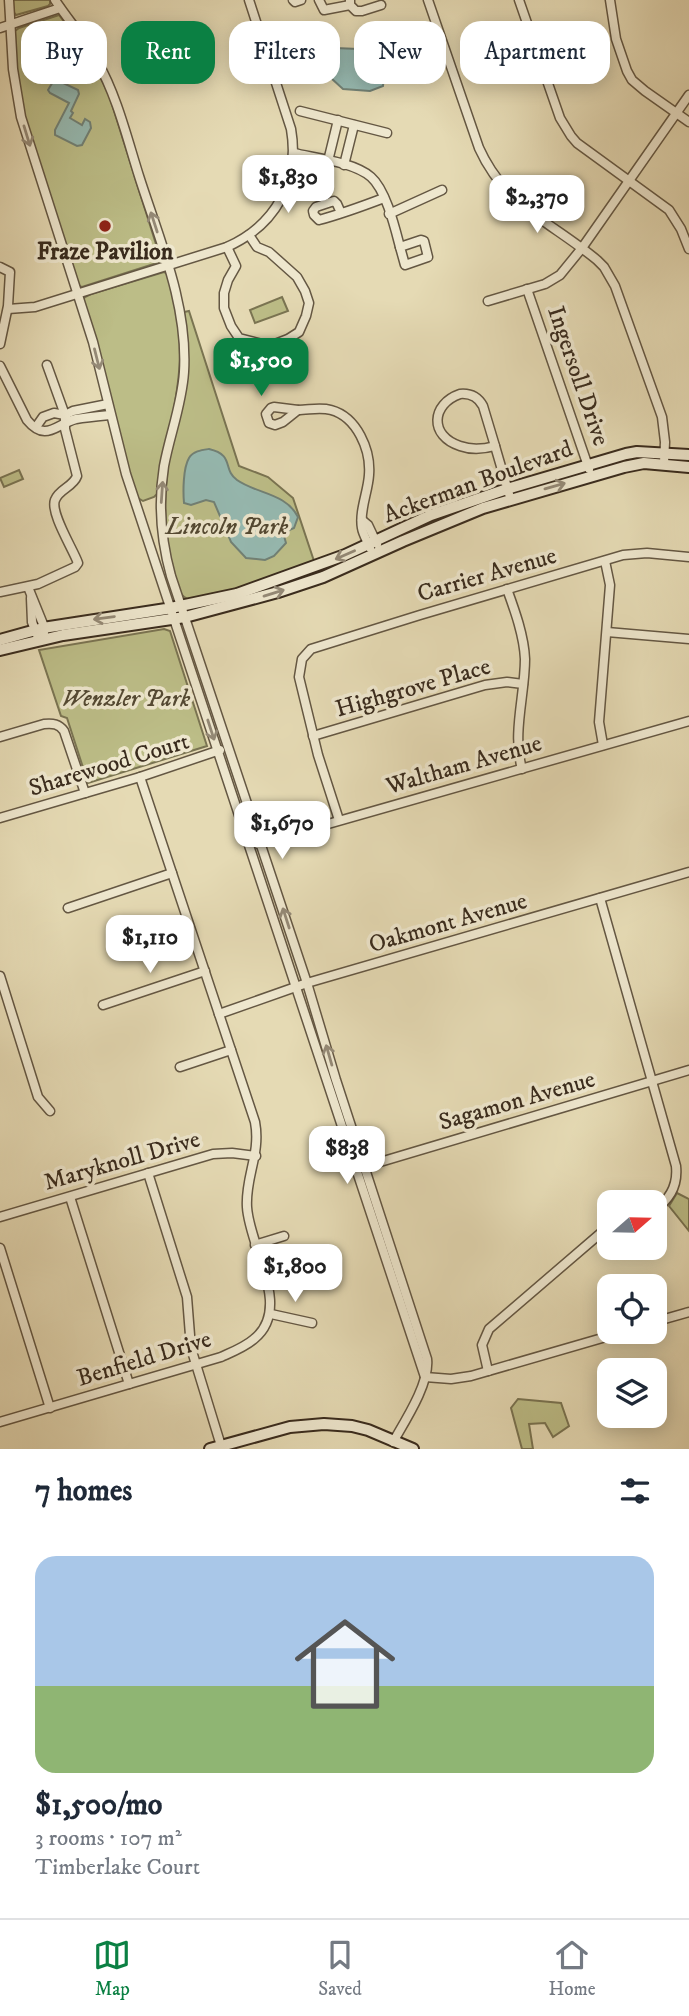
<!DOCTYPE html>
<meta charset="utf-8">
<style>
body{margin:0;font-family:"IM FELL DW Pica",serif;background:#f6f6f7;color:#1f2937;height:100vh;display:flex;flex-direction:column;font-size:26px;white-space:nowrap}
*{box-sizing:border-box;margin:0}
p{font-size:23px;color:#747a83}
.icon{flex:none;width:38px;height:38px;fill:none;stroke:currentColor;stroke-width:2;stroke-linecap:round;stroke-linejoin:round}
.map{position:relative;height:1449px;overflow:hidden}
.details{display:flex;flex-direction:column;background:#fff;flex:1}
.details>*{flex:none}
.top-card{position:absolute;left:21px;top:21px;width:648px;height:63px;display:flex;gap:14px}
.needle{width:46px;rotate:70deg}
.controls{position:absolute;left:597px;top:1190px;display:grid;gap:14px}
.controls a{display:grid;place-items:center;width:70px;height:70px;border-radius:14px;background:#fff;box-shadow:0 4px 18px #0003;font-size:35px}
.price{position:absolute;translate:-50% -60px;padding:0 16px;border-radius:14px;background:#fff;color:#222;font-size:23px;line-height:46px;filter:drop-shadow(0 2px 4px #0008)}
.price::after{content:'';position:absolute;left:50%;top:42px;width:21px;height:16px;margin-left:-10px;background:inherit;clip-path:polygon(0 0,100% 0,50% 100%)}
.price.active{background:#0b8043;color:#fff}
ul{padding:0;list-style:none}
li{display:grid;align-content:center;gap:14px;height:371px;padding:0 35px}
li+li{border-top:2px solid #e0e1e3}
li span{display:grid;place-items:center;height:217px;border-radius:21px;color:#555}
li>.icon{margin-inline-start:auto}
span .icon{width:126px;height:126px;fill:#fffc;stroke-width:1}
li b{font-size:30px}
h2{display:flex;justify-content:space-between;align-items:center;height:84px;padding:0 35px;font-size:30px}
.tag{padding:0 24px;border-radius:21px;background:#fff;box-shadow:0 4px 18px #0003;font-size:24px;line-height:63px}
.tag.active{background:#0b8043;color:#fff}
.menu{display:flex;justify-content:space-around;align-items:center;height:98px;border-top:2px solid #e0e1e3;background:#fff;font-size:19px;color:#747a83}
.menu a{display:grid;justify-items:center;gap:4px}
.menu .active{color:#0b8043}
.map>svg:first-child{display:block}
</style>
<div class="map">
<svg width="689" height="1449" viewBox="0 0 689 1449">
<rect width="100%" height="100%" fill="#e5dab4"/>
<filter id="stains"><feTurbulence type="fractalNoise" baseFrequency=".00286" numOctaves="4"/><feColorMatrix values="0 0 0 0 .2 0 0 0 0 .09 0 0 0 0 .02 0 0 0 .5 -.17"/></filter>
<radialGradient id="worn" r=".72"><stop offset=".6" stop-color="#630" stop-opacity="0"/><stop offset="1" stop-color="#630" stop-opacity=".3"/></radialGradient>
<g fill="#bcbd87" stroke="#7a7452" stroke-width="2">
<path d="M12,0h38v4l-2,2 -32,9 -3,-4z"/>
<path d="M59,15l32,42 18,38 52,165 -1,2 -78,25 -3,-1 -56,-172 -7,-40 -1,-43 4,-3z"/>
<path d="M164,272l3,2c19,64 15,97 2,161 -4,19 -7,39 -12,59l-3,3 -11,4 -5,-3 -12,-34 -43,-164 2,-3 6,-3z"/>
<path d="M282,297l6,14 -33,12 -5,-13z"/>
<path d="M189,311l50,155 29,11 25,21 22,66 -90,28 -35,8c-12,-4 -13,-15 -16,-26 -19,-64 -3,-128 7,-192 2,-13 5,-25 6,-38 1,-10 -2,-22 -3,-32z"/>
<path d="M19,470l4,9 -19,8 -4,-9z"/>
<path d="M164,629l6,2 37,115 -119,37 -21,-65 -6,-2 -22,-66z"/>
<path d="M677,1193l12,6v32l-20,-25z"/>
<path d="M518,1399l43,4 8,23 -16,11 -8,-14 -16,1 4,25h-11l-11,-41z"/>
</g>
<g fill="#96bab2" stroke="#718176" stroke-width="2">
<path d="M302,40c9,3 18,6 27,7 12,3 39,-1 49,7 8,7 6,22 5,32l-13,5 -27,-2 -12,-11 -33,-19 -7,-13 2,-5z"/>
<path d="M54,80h3l21,10 1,4 -8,17 2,2 -3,5 12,7 3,-6 5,3 1,6 -9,17 -5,1 -22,-11v-5l14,-27 -19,-10 -2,-3z"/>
<path d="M209,449c26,6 13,20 28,31 20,14 49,13 61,37l-4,11 -7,3 -3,5 2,7 -12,13 -9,4 -19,-2 -15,-16 -17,-40 -8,-2 -15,5 -7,-2c-1,-11 -1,-35 5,-45 4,-7 13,-8 20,-9z"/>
</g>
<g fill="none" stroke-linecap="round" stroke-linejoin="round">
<g stroke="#645743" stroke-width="11">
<g id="street">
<path d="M9,0l4,69 8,48 72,225 33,132 299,903"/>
<path d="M55,0c14,21 30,39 42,61 20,35 30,77 42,115 20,63 49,128 45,196 -2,32 -14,62 -20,94 -6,37 -3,74 7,110l136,407 29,97 91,279c3,24 -22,62 -34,83"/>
<path d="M293,0l2,2 6,-2"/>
<path d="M319,0l5,10 26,-5"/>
<path d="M350,0v5l6,6h6l19,-6"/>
<path d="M428,0l51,148c26,58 72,74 118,112l7,7 11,19 47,131 3,25 -1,21"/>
<path d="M519,0l41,118 11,18 6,7 92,67 12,19 8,20"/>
<path d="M610,0l6,39 11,32 5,9 13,11 44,31"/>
<path d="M0,28l60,-20"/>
<path d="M300,111l87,22"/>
<path d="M294,153c21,5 60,9 77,24 15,13 24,51 29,70"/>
<path d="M328,161l10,-41"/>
<path d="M344,165l10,-40"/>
<path d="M341,213l-4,-9 -3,-3 -18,6 -3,4 1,4 5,5c22,-6 44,-14 65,-22"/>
<path d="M389,214l53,-24"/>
<path d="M421,240l3,1 4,16 -23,8 -5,-18z"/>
<path d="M227,247l9,19 -8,14 -4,13v15l7,18 8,12 31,8 18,-7 11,-7 7,-16 3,-13 -4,-12 -8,-14 -28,-25 -12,-5 -8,-12"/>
<path d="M0,267l10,5 -2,34 -8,38"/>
<path d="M527,289l62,180"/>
<path d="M488,301l57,-17 15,-9 22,-27 107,-153"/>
<path d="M8,309l27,-2 192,-60c49,-22 73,-66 64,-118l-42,-129"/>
<path d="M0,366l27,54c19,23 29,4 49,-1 11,-2 23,-3 34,-4"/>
<path d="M460,394c11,-1 18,3 23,12l12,40c-11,3 -24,4 -35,0 -31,-10 -29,-42 0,-52z"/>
<path d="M274,407l24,3 -15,12 -8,3 -6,-2 -3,-9 5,-6z"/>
<path d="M298,410c11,0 22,-3 33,0 26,7 40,40 38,65 -1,17 -10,36 -7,53 1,7 6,14 8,20"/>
<path d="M36,427l7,-10 11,-4 11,2 8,-4 35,-7"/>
<path d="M495,446l14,48"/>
<path d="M362,520l6,5 9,19"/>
<path d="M28,587l15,37 1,9"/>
<path d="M507,589c8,22 17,47 18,70 0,36 -13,74 -3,110"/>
<path d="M0,592l38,-8 37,-17 3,-4c-5,-14 -28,-50 -23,-63 4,-11 18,-13 22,-24l-12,-47v-14l-18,-50"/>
<path d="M31,598l1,24 7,18"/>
<path d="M607,632l82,7"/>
<path d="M313,736l172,-51 22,-3 16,2"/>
<path d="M0,737l44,-13c9,-1 15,0 20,7l21,62"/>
<path d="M603,745l-4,-23 11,-137 -5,-24"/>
<path d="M0,818l140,-41 80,-27"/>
<path d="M339,820l-21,-65 -19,-78 3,-18 9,-10 109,-34 203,-60 24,-2 42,4"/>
<path d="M258,844l431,-123"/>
<path d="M600,898l76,268c2,19 -5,33 -22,44"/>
<path d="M68,908l104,-35"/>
<path d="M0,976l38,121 12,14"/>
<path d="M103,1005l102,-34"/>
<path d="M219,1014l88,-31 382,-111"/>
<path d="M180,1067l51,-17"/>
<path d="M360,1168l329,-98"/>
<path d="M148,1173l39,124 4,51 31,101"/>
<path d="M70,1197l59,187"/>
<path d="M0,1217l213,-63 19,-1 24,3"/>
<path d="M255,1245l29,-9"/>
<path d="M0,1248l50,160"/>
<path d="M271,1314l41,9"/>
<path d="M654,1322l35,-10"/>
<path d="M488,1371l-6,-26 7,-16 120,-103"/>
<path d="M425,1377l26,2 20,-3 152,-44"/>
<path d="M0,1422l221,-65c11,-5 24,-10 33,-18 39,-31 -5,-92 -7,-132 -2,-30 14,-53 8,-85l-115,-345"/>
</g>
</g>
<g stroke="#392b1d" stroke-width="14">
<g id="secondary">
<path d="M0,640l43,-12 123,-19 71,-15 108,-39 86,-40 76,-26 119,-35 11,-2 52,3"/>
<path d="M0,650l63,-15 122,-18 93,-25 45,-15 80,-36 80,-33 141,-41 20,-4 45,4"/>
<path d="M210,1449l80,-22 34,-3 28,2 16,4 45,19"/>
</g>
</g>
<use href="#street" stroke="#eee7ce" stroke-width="8"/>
<use href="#secondary" stroke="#eee7ce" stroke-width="10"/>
</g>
<defs><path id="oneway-shaft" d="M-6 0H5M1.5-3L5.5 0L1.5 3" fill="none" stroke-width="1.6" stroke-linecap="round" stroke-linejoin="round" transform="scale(1.75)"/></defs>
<g stroke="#948976">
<use href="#oneway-shaft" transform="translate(27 136) rotate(73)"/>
<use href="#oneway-shaft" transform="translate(154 222) rotate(-108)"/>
<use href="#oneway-shaft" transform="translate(97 359) rotate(76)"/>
<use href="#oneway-shaft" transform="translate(555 486) rotate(-16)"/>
<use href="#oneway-shaft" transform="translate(162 492) rotate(-86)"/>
<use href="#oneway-shaft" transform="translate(345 555) rotate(156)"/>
<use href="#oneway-shaft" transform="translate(274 593) rotate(-17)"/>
<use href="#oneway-shaft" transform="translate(104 618) rotate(172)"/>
<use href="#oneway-shaft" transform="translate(211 730) rotate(72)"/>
<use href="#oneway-shaft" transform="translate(286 918) rotate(-108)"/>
<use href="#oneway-shaft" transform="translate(329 1055) rotate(-106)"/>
</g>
<circle fill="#8f2418" stroke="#eee7ce" stroke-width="2.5" cx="105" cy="226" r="7"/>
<g text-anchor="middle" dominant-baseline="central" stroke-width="7" stroke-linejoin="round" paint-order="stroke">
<g font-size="24" font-weight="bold" fill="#392b1d" stroke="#eee7ce">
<text x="105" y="252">Fraze Pavilion</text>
</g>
<g font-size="24" fill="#392b1d" stroke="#eee7ce">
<text transform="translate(578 376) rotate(71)">Ingersoll Drive</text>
<text transform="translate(478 482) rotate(-20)">Ackerman Boulevard</text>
<text transform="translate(487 575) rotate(-16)">Carrier Avenue</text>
<text transform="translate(413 688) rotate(-16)">Highgrove Place</text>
<text transform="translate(109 765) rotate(-17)">Sharewood Court</text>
<text transform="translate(464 765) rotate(-16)">Waltham Avenue</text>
<text transform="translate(448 923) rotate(-16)">Oakmont Avenue</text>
<text transform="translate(517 1101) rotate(-16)">Sagamon Avenue</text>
<text transform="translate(122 1161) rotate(-16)">Maryknoll Drive</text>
<text transform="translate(144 1359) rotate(-17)">Benfield Drive</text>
</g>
<g font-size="24" font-style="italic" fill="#534832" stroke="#eee7ce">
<text x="227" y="527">Lincoln Park</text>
<text x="126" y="699">Wenzler Park</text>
</g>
</g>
<rect width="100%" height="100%" filter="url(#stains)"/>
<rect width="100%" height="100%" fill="url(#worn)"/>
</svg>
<div class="controls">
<a><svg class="needle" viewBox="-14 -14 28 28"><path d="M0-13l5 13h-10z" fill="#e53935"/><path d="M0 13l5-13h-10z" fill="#747a83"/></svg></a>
<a><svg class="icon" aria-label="locate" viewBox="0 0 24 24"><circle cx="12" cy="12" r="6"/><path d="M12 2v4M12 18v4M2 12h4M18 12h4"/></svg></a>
<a><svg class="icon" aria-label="layers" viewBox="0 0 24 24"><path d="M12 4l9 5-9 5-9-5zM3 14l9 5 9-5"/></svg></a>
</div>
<b class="price" style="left:288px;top:215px">$1,830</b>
<b class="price" style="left:537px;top:235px">$2,370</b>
<b class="price active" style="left:261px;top:398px">$1,500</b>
<b class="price" style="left:282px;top:861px">$1,670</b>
<b class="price" style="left:150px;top:975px">$1,110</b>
<b class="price" style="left:347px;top:1186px">$838</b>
<b class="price" style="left:295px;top:1304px">$1,800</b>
<div class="top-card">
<a class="tag">Buy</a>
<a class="tag active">Rent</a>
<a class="tag">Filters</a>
<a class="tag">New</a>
<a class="tag">Apartment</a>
</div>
</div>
<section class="details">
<h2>7 homes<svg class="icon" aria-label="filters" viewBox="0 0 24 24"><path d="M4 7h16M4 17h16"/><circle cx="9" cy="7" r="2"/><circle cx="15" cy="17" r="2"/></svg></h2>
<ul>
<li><span style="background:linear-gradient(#a9c7e8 60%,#8fb573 0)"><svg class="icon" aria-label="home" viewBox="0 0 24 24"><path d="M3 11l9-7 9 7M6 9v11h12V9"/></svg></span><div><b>$1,500/mo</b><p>3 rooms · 107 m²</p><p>Timberlake Court</p></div></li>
</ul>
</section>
<nav class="menu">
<a class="active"><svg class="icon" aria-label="map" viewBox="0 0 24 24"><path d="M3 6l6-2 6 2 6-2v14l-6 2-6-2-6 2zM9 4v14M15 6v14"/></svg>Map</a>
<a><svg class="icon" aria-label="saved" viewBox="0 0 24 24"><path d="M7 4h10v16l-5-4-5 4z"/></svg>Saved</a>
<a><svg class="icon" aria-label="home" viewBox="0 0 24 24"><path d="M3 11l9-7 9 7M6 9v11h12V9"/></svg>Home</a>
</nav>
